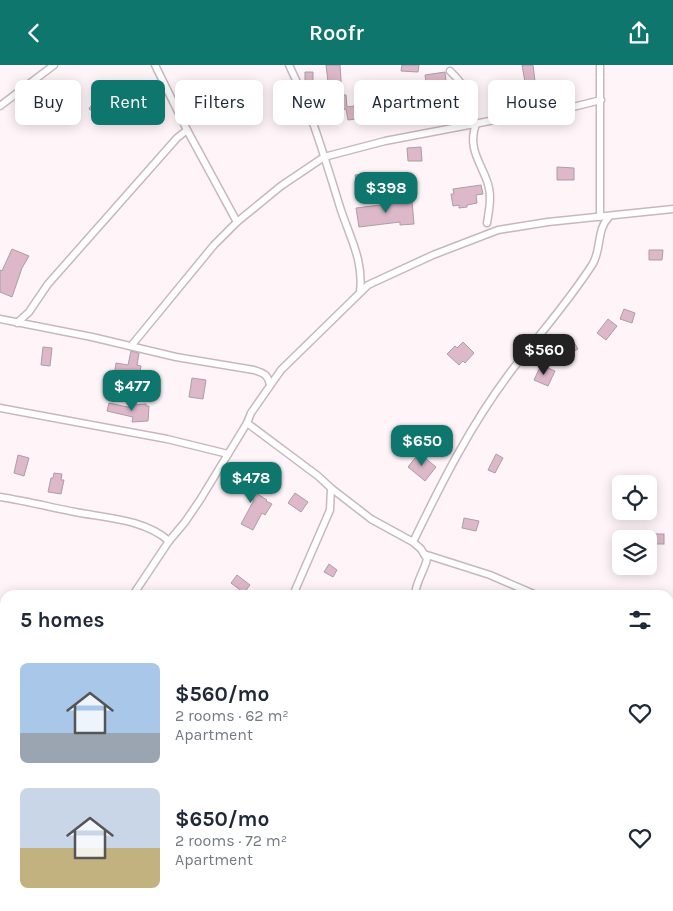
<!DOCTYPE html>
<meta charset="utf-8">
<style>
body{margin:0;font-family:Karla,sans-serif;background:#f2f2f3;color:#1f2937;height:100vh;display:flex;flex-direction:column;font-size:19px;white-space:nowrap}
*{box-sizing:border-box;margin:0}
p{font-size:16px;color:#747a83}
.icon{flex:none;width:28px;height:28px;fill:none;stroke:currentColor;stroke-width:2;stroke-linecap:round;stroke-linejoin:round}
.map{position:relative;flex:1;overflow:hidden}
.panel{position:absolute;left:0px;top:525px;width:674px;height:321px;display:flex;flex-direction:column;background:#fff;border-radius:15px 15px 0 0;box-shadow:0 2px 12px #0003}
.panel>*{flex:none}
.banner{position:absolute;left:15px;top:15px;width:644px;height:45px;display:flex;gap:10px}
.controls{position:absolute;left:612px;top:410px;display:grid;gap:10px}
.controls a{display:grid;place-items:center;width:45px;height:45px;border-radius:8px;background:#fff;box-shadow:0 2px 12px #0003;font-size:25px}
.price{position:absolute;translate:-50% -42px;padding:0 11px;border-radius:10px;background:#0f766e;color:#fff;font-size:16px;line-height:32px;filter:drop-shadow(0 1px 2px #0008)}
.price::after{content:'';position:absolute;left:50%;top:30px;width:15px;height:11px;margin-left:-8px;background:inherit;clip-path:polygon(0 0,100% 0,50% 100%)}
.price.current{background:#222;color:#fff}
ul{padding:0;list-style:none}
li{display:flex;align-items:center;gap:15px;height:125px;padding:0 20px}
li span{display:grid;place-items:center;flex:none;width:140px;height:100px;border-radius:8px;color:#555}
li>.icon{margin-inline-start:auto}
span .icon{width:60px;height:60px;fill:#fffc;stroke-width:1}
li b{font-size:21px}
h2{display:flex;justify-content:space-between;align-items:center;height:60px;padding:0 20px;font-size:21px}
.tag{padding:0 18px;border-radius:8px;background:#fff;box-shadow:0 2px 12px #0003;font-size:18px;line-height:45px}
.tag.current{background:#0f766e;color:#fff}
header{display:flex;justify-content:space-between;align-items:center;height:65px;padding:0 20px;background:#0f766e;color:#fff;font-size:22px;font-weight:600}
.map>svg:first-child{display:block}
</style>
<header><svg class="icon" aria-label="back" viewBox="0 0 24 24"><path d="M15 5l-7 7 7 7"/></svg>Roofr<svg class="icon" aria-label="share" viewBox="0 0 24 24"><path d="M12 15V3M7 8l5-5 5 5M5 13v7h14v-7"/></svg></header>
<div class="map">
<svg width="673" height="846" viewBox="0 0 673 846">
<rect width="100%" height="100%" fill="#fff4f8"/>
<g fill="#ddb8c8" stroke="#ad9da4">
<path d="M326,0h14l2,30h4l1,12 7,-1 2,13 -8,1 -2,-11 -12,1v-5l-4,1 -1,-9 4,-1 -2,-14h-3z"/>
<path d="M402,0h17l-1,7 -17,-1z"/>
<path d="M522,0h11l2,16 -10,1z"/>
<path d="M305,7h8v12l-8,1z"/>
<path d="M445,7l2,17 -17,3v-3h-3l-2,-14z"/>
<path d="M385,27l1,17 -23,1 -1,-17z"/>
<path d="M95,35l11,8 -6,8 -11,-7z"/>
<path d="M421,82l1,14h-14l-1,-13z"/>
<path d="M557,102l17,1v12h-17z"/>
<path d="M365,109l3,17 -10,2 -3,-18z"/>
<path d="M481,120l2,9 -7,1 1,8 -10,2v2l-8,1v-3l-6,1 -2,-12h3l-1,-5z"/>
<path d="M412,136l2,23 -14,1v-3l-41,5 -3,-19z"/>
<path d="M12,184l17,7 -7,12 -10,29 -12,-5v-22l2,1z"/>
<path d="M649,185h14l-1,10h-13z"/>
<path d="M624,244l11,4 -3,10 -12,-4z"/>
<path d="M608,254l9,7 -11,14 -9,-7z"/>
<path d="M570,271l8,13 -18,10 -7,-12z"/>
<path d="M463,277l11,11 -9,10 -2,-2 -4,4 -12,-11 8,-8 2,2z"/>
<path d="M43,282l9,1 -2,18 -9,-1z"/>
<path d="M131,286l8,2 -2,12 4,1 -4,19 -11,-2 -1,3 -12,-2 3,-21 12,2z"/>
<path d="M541,300l14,6 -7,15 -14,-6z"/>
<path d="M192,313l14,2 -3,19 -14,-2z"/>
<path d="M109,338l23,5v-3l14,-1v2h3l-1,15 -16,1 1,-5 -26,-6z"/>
<path d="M419,388l17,14 -11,14 -17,-14z"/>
<path d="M496,389l7,4 -8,15 -7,-3z"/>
<path d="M18,390l11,3 -5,18 -10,-3z"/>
<path d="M54,408l8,1 -1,6h3l-3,14 -13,-2 3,-14h2z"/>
<path d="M229,411l38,24 -1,1 6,3 -7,11 -3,-2 -9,17 -12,-6 13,-24 -29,-18z"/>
<path d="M295,428l13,9 -7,10 -13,-9z"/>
<path d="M464,453l15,3 -3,10 -14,-3z"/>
<rect x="655" y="469" width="9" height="10"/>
<path d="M329,499l8,6 -4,7 -9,-5z"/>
<path d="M237,510l13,10 -6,8 -13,-10z"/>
</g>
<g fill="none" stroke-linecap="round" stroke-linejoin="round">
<g stroke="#c8b7be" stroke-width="9">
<g id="street">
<path d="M155,0l32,65 50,92"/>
<path d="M289,0c22,45 36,94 51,142 9,29 24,53 20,85"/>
<path d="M600,0v152"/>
<path d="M450,6c17,16 23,31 22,54"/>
<path d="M0,41l54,-41"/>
<path d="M476,59c-9,25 5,38 12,60 4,13 1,26 -1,39"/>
<path d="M0,254l92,18 84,20 78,13c10,3 14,5 16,15"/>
<path d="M17,258l12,-11 19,-28 129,-146 10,-8"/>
<path d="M131,281l83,-101 23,-23 44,-36 43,-29 61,-16 162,-31 26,-3 28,-7"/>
<path d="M0,343l167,31 61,15"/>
<path d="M247,358l71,53 13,12 40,31 42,23"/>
<path d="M0,432c25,4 50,10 75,15 31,6 69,7 94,29"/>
<path d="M424,489l66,21 46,20"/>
<path d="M133,530l36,-54 16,-19 15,-22 47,-77 4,-10 30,-43 87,-85 65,-30 65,-25 50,-8 125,-13"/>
<path d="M293,530l37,-85 1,-22"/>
<path d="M415,530c1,-14 9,-23 12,-36l-6,-10 -8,-7c28,-58 57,-116 96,-168 27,-36 58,-70 83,-109 10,-15 4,-35 17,-48"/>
<path d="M669,542h4"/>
<path d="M0,583l5,3"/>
<path d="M0,704l5,-7"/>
<path d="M669,753l4,-4"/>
<path d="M0,794l5,4"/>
<path d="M52,841l6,5"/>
<path d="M189,841l6,5"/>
<path d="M472,841l5,5"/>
<path d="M107,846l4,-5"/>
<path d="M227,846l5,-5"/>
<path d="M373,846l6,-5"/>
<path d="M494,846l8,-5"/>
</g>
</g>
<use href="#street" stroke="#fff" stroke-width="6"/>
</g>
</svg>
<div class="controls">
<a><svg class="icon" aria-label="locate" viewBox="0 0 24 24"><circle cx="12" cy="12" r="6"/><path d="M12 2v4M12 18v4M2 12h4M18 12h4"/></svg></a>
<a><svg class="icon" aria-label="layers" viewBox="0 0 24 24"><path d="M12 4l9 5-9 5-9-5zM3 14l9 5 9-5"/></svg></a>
</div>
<b class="price" style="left:386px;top:149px">$398</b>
<b class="price current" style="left:544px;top:311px">$560</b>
<b class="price" style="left:132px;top:347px">$477</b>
<b class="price" style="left:422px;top:402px">$650</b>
<b class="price" style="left:251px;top:439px">$478</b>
<div class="banner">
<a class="tag">Buy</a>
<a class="tag current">Rent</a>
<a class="tag">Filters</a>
<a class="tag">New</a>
<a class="tag">Apartment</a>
<a class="tag">House</a>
</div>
<section class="panel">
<h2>5 homes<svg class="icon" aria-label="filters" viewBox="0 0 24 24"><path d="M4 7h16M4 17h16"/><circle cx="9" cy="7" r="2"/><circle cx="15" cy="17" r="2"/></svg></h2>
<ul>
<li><span style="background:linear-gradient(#a9c7e8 70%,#9aa5b1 0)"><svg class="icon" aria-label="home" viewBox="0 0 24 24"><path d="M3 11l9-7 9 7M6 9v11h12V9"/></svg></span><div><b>$560/mo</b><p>2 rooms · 62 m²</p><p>Apartment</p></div><svg class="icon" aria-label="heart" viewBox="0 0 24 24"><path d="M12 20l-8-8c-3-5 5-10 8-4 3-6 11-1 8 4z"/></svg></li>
<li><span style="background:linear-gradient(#c9d6e8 60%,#c2b280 0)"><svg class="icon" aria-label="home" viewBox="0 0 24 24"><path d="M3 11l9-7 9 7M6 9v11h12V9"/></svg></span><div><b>$650/mo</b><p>2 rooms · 72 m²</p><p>Apartment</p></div><svg class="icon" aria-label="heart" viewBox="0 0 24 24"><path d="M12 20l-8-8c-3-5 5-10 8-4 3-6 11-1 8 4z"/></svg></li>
</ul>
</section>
</div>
